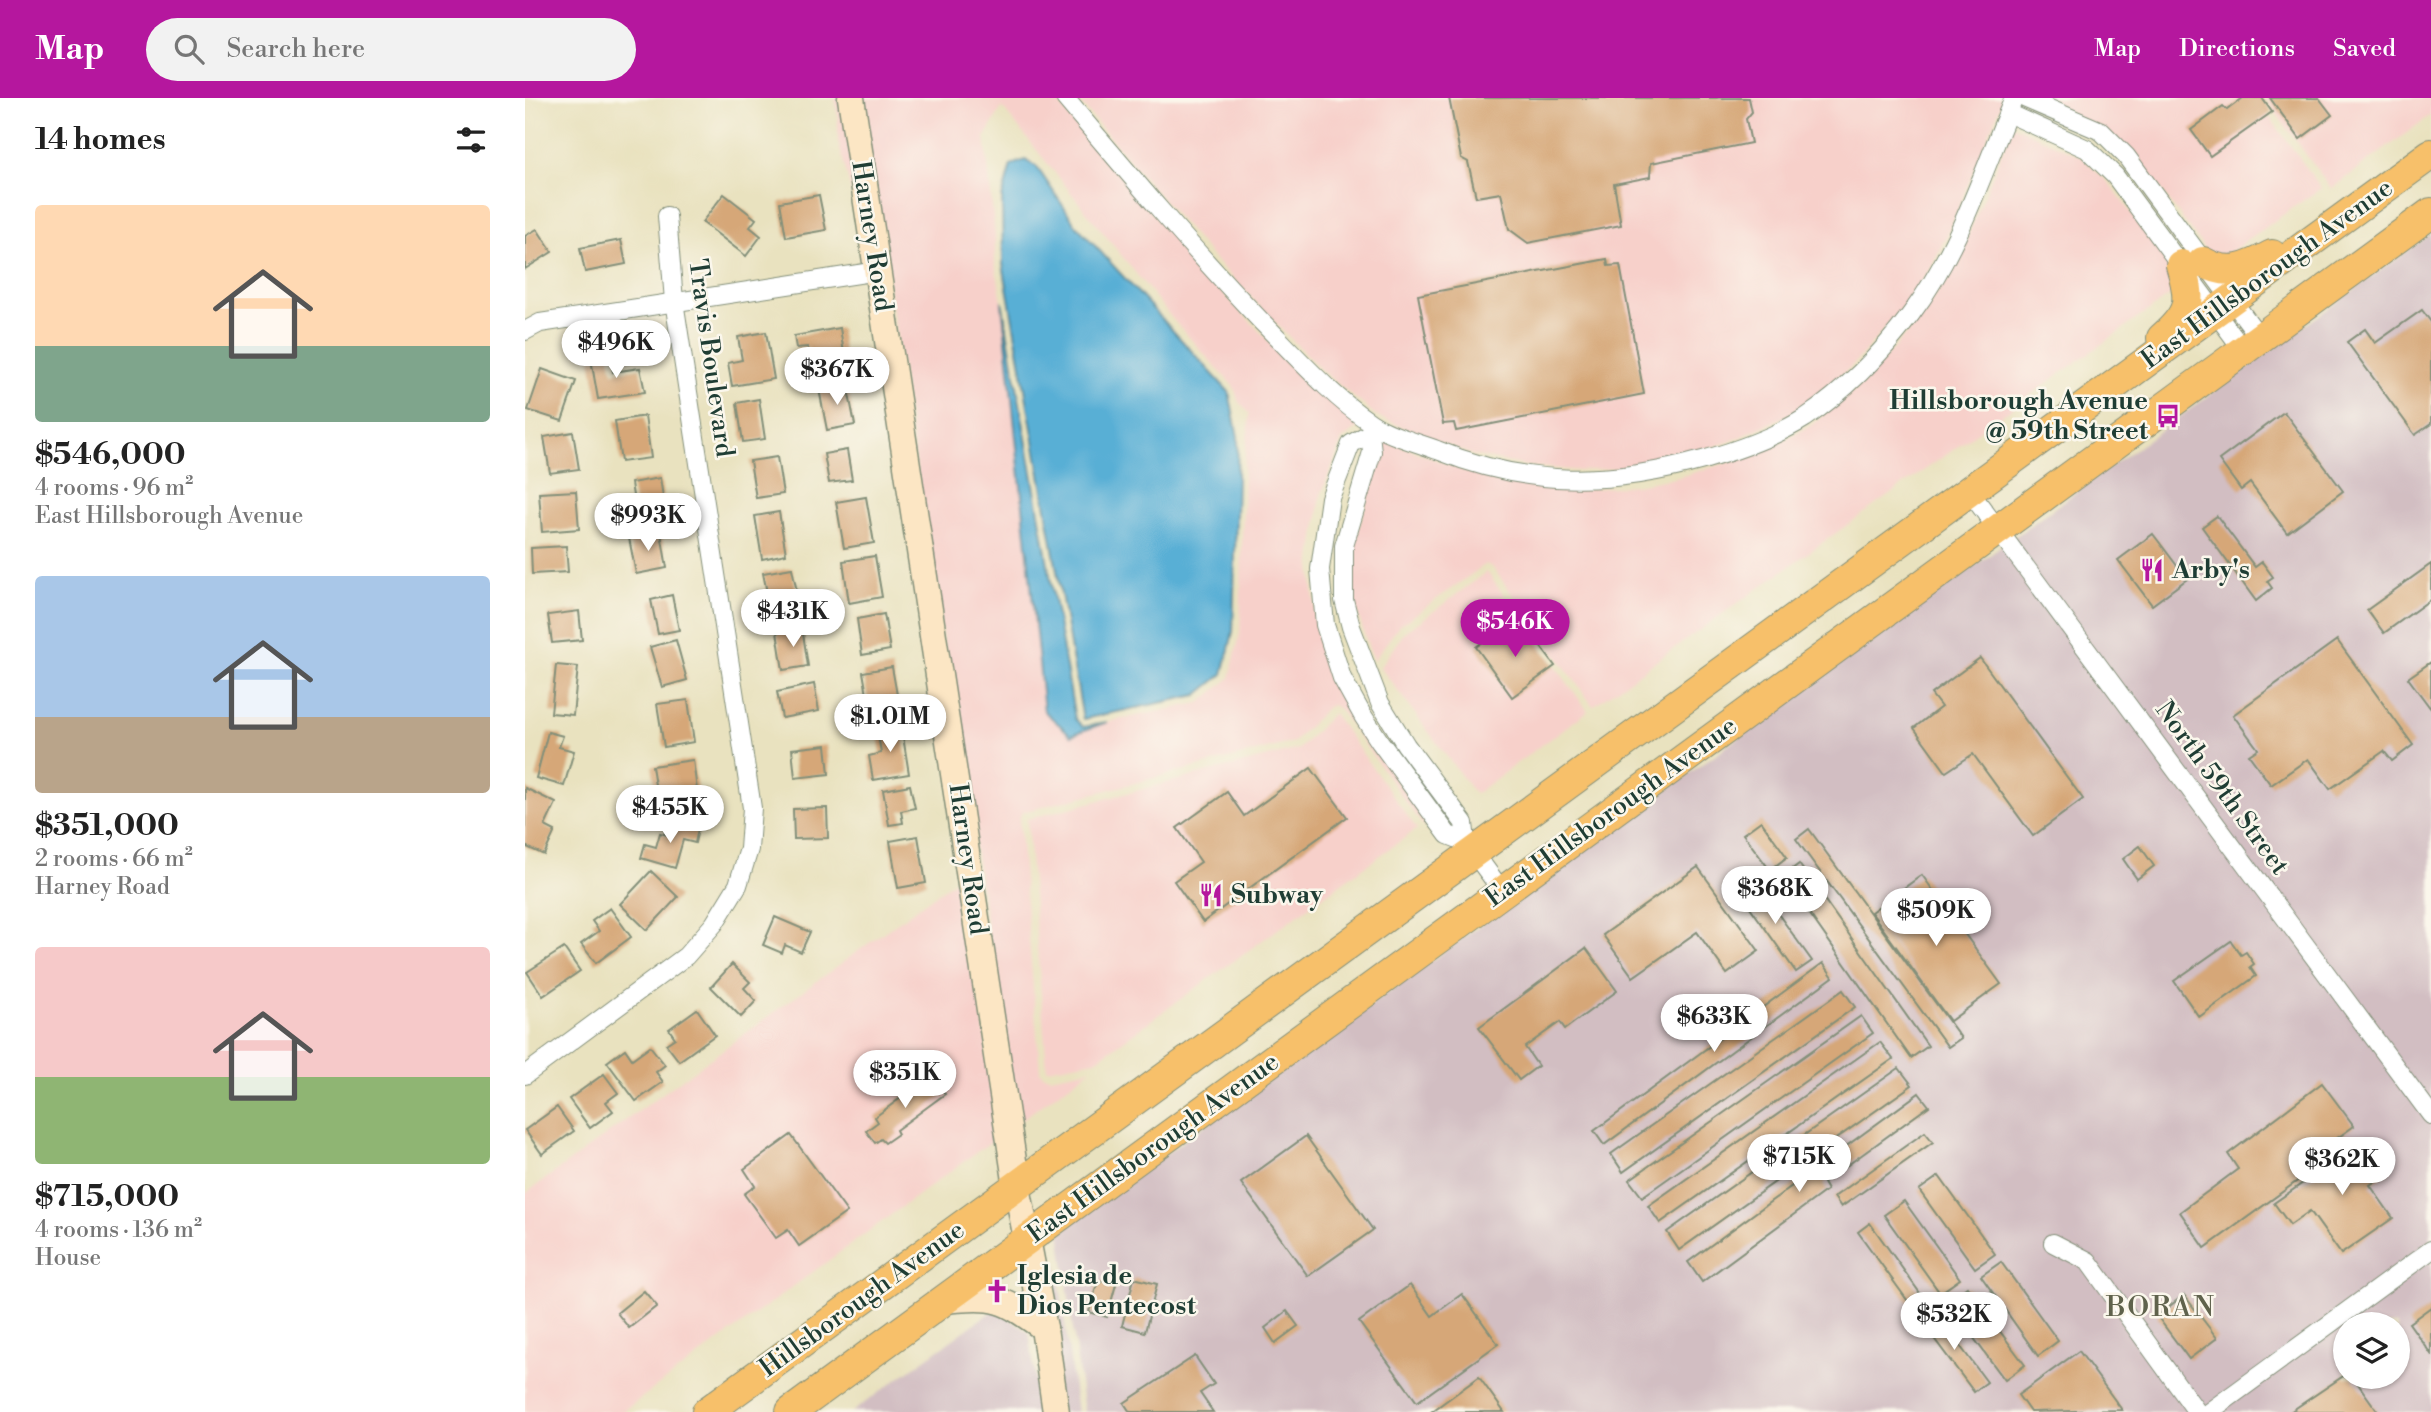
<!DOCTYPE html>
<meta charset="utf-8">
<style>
body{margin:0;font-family:"Libre Bodoni",serif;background:#f2f2f2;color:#222;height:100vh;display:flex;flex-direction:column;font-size:26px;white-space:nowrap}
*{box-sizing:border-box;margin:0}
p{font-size:23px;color:#767676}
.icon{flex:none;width:38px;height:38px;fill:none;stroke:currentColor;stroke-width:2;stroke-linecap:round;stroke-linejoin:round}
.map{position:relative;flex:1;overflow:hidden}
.sheet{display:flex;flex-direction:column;background:#fff;width:525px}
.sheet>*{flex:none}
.controls{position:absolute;left:1808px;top:1214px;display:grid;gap:14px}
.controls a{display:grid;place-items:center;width:77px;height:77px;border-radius:50%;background:#fff;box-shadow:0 2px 5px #0004;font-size:35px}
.price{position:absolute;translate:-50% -60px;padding:0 16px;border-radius:24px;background:#fff;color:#222;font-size:23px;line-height:46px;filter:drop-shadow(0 2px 4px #0008)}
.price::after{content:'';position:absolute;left:50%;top:42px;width:21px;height:16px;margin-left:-10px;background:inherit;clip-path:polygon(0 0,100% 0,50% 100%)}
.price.on{background:#b5179e;color:#fff}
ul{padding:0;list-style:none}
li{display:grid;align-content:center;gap:14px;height:371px;padding:0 35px}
li span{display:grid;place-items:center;height:217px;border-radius:7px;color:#555}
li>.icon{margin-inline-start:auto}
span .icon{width:126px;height:126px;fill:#fffc;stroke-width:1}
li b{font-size:30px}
h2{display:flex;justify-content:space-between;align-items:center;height:84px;padding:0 35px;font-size:30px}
header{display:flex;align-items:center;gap:42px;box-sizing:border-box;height:98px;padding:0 35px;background:#b5179e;color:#fff}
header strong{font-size:33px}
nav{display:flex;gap:38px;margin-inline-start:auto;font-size:24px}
.search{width:490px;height:63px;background:#f2f2f2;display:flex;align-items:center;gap:18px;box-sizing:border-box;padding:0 24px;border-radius:38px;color:#767676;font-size:26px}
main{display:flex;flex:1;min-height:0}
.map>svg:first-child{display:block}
</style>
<header>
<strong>Map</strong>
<div class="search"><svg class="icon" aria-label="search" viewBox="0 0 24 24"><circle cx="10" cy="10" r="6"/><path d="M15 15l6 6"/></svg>Search here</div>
<nav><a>Map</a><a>Directions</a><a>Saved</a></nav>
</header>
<main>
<section class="sheet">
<h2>14 homes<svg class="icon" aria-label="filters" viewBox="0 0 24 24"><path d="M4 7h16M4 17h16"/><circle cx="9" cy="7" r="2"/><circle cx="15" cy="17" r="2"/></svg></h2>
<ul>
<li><span style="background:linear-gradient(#ffd9b3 65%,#7fa58c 0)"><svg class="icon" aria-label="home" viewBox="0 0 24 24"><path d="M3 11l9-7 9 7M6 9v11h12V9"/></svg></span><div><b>$546,000</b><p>4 rooms · 96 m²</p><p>East Hillsborough Avenue</p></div></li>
<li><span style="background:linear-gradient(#a9c7e8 65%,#b9a48a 0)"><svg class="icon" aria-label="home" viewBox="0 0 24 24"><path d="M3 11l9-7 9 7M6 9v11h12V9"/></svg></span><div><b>$351,000</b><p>2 rooms · 66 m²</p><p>Harney Road</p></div></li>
<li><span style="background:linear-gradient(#f6c9c9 60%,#8fb573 0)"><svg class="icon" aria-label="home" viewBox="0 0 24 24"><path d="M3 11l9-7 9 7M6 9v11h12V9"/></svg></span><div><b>$715,000</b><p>4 rooms · 136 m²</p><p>House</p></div></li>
</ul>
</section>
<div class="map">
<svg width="1906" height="1314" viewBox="0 0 1906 1314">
<rect width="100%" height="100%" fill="#fbf7ec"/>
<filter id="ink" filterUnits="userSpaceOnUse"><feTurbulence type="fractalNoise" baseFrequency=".0143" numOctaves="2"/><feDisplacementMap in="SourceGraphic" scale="14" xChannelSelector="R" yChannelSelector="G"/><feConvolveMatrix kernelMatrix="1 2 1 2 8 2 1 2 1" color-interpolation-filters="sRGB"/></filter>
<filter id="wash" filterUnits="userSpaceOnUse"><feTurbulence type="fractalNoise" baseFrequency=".00686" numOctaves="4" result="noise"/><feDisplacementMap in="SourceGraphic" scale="28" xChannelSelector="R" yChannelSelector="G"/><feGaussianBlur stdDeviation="1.57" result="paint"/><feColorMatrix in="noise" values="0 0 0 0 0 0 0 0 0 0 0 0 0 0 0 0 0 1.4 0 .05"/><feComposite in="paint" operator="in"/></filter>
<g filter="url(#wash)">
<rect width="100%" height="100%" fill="#e9e2bf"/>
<g fill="#f7d0ca" fill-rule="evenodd">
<path d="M310,0h7l23,145 -27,-102v-25z"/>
<path d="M335,0h194l146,171 110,115 51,42 -19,14 -21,55 -10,71 5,58 17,55 23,41 17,27 55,76 -4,4 -85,-118 -6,-4 -6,2 -33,35 -272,70 -3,7 21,252 3,4 7,2 41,-8 -74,54zM477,9l173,215 59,65 4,13 12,14 -6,51 -4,168 -10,45 -30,25 -93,19 -36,13 -27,-24 -42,-410 -7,-38v-28l-10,-98z"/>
<path d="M551,0h928l-56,135 -17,34 -26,39 -53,60 -53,44 -70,32 -60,18 -38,7 -51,4 -54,-5 -54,-11 -94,-38 -56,-46 -110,-114z"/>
<path d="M1521,0h210l65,90 -102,72 -10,-5 -76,-103z"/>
<path d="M1740,0h166v17l-100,74z"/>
<path d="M1488,27l69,32 26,25 65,87 6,20 -586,417 -100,-138 -7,-4 -87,62 -26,35 -20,-62v-51l27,-92v-18l90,35 56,12 56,5 53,-5 40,-7 62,-18 43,-18 30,-16 55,-45 54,-62 28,-41 18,-35z"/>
<path d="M962,474l101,139 -113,83 -95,-127 24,-34z"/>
<path d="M808,615l84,116 -321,231 -49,9 -20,-250 272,-70z"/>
<path d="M436,778l39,259 -378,277h-97v-218z"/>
</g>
<g fill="#d2bec2" fill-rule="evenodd">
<path d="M1906,136v1178h-1347l-24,-181zM1820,1227h52v52h-52z"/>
<path d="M532,1166l20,148h-19l-18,-135z"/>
<path d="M470,1211l34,23 11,80h-188z"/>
</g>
<g fill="#58afd5" stroke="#3c7684" stroke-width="2">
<path d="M500,62l11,6 40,59 153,167 9,45 -5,195 -10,42 -26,21 -114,24 -80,-455 -1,-66 9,-33z"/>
<path d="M477,203l73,418 8,8 24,-5 -36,13 -27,-24z"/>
</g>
<g id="blocks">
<g fill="#d6a778">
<path d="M924,0h300l3,14 -6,7 5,24 -100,20 -1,14 -36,7 7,41 -93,18 -19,-14 -8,-36 -25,4 -8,-35 -7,-4z"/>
<path d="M1718,0h19l10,14 -62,44 -19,-26 32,-24 4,4z"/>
<path d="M1745,0h49l13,17 -32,24z"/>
<path d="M199,96l32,25 -6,8 11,9 -15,20 -44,-34z"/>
<path d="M294,97l7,35 -40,7 -6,-35z"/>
<path d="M12,131l15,23 -27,17v-33z"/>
<path d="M96,142l5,24 -41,8 -5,-24z"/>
<path d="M1082,161l1,7 12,-1 24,129 -188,37 -2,-8 -11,1 -25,-129z"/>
<path d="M1897,212l9,12v102l-16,11 -68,-93 18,-13 10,14z"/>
<path d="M315,230l4,25 -34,6 -2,-12 -12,1 -2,-12z"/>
<path d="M241,234l8,47 -42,7 -4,-23 14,-3 -4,-23z"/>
<path d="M85,258l3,16 27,-4 5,24 -47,7 -7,-40z"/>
<path d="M17,271l34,12 -14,40 -34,-11z"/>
<path d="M322,286l8,41 -28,5 -8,-41z"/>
<path d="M234,301l6,40 -22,3 -6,-39z"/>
<path d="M1759,314l59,79 -56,42 -37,-50 -9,7 -22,-30z"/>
<path d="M120,318l6,42 -30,4 -6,-41z"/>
<path d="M48,334l6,37 -29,4 -6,-36z"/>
<path d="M322,352l5,30 -23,3 -5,-29z"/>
<path d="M252,359l6,37 -27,4 -6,-37z"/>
<path d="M135,380l5,32 -29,5 -5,-32z"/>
<path d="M51,393l3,38 -37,3 -3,-39z"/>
<path d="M341,399l8,46 -30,5 -8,-46z"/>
<path d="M254,414l7,42 -24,5 -7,-43z"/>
<path d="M1692,418l38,51 7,-5 11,15 -6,4 5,7 -16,13 -54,-74z"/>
<path d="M136,435l6,35 -31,6 -7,-36z"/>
<path d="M1628,436l34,45 -35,26 -34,-45z"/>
<path d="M41,448l2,26 -36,2 -1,-26z"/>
<path d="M350,458l7,41 -33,6 -6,-42z"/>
<path d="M1906,466v35l-47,34 -17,-23z"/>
<path d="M267,470l9,43 -29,6 -9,-44z"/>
<path d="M147,497l7,35 -21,4 -7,-34z"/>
<path d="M54,513l3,29 -30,3 -4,-28z"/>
<path d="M359,516l6,36 -28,5 -5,-36z"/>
<path d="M982,526l14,19 11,-8 23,31 -43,31 -36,-50z"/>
<path d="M277,529l6,39 -25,4 -6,-38z"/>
<path d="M151,542l11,40 -25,7 -12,-40z"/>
<path d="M1812,542l76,105 -21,16 -8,-10 -54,38 -22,-30 -37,26 -22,-30 9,-6 -25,-34z"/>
<path d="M1455,560l103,141 -50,37 -60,-82 -27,18 -32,-44 27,-21 -10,-13z"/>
<path d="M1906,564v47l-23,-31z"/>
<path d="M31,567l22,2 -5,48 -22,-2z"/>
<path d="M367,569l8,45 -29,5 -8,-45z"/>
<path d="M289,586l5,27 -37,7 -5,-26z"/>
<path d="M163,602l6,42 -30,5 -7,-43z"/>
<path d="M376,626l8,50 -36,6 -4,-24 12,-3 -4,-24z"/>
<path d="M23,634l15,4 -4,11 15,4 -10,35 -28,-8z"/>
<path d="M301,647l3,29 -34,4 -3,-29z"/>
<path d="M168,662l5,38 -40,6 -6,-38z"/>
<path d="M786,670l36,49 -144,105 -29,-41 27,-19 -24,-34 50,-36 17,24z"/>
<path d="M385,687l5,23 -14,3 2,12 -14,2 -6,-35z"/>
<path d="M0,690l31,15 -11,23 10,5 -11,24 -19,-9z"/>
<path d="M302,710l1,30 -34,1 -1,-30z"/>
<path d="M1236,723l26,36 -17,13 -27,-36z"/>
<path d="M147,724l26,7 -3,14 -12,-3 -8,28 -34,-10 4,-14 11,3 4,-14 8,2z"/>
<path d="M1284,731l152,209 -13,9 -152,-208z"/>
<path d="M393,738l8,47 -28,5 -8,-47z"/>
<path d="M1615,748l14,20 -17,13 -14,-20z"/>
<path d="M1274,766l129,182 -17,12 -128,-182z"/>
<path d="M1173,769l61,84 -32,23 -30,-42 -64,45 -30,-42z"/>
<path d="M126,773l27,26 -31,33 -27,-26z"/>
<path d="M1397,777l79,109 -51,37 -79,-109z"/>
<path d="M1228,781l59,82 -16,11 -58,-82z"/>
<path d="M85,810l21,29 -35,26 -15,-19 18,-13 -7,-10z"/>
<path d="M250,819l35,15 -9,20 -16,-7 -3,8 -19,-8z"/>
<path d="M1706,843l10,14 5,-3 8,12 -4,3 6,9 -57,41 -25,-36z"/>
<path d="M39,850l16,23 -37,25 -16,-24z"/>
<path d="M1061,850l31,43 -52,38 -5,-7 -35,25 13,19 -19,14 -40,-53z"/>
<path d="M1298,865l10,14 -229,168 -10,-14z"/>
<path d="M207,866l18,18 -6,6 12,13 -15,16 -30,-30z"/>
<path d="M1318,892l12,17 -232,165 -12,-18z"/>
<path d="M172,911l18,26 -36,26 -13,-17 9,-6 -6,-9z"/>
<path d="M1336,918l12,17 -231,164 -13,-17z"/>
<path d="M1355,944l13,17 -233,164 -12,-17z"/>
<path d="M125,948l15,19 -9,7 7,10 -27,19 -29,-39 18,-13 7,10z"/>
<path d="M1374,970l13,17 -233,165 -12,-18z"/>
<path d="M79,976l14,19 -12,9 7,9 -23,17 -21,-29z"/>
<path d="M407,977l13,19 -49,36 2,4 -13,9 -4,-4 -6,4 -9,-12 12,-9 -3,-5z"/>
<path d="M1797,985l32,43 -36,26 7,9 -120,87 -25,-36 58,-43 -10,-15z"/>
<path d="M1394,995l10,13 -106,77 4,7 -125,92 -14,-20z"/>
<path d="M32,1009l17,24 -32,23 -17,-24z"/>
<path d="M1400,1034l8,10 -92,65 -7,-10z"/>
<path d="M266,1037l56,77 -48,34 -11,-16 -12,8 -32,-44 11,-8 -11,-17z"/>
<path d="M781,1038l67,94 -65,46 -67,-93z"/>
<path d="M1843,1040l23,32 -21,15 23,33 -52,36 -31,-43 -20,14 -16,-22z"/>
<path d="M1414,1078l56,78 -20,14 -56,-78z"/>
<path d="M1379,1103l56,78 -20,14 -56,-78z"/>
<path d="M1345,1125l57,80 -12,8 -57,-79z"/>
<path d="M1476,1164l57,79 -20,15 -57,-80z"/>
<path d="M587,1178l6,1 -11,40 -18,-5 8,-28z"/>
<path d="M609,1180l23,6 -12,48 -23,-6z"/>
<path d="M885,1187l22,31 30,-22 36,50 -81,58 -58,-80z"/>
<path d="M1442,1189l58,78 -20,15 -58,-78z"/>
<path d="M119,1193l13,15 -28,22 -12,-15z"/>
<path d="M1659,1197l33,43 -28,21 -32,-43z"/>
<path d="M1906,1209v47l-22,-31z"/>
<path d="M762,1213l11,15 -23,17 -10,-15z"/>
<path d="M1409,1213l53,71 -13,10 -53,-71z"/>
<path d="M1554,1253l43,59 -92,2 -12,-17z"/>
<path d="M670,1258l19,28 -14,9 13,19h-83l-6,-9z"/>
<path d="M1820,1277v2h8l25,35h-88z"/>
<path d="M954,1279l25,35h-73z"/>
</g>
</g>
</g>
<g filter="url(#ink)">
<use href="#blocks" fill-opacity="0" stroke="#84907a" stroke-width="2"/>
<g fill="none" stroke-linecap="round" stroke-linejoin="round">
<g stroke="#84907a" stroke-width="20">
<g id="street">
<path d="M540,0c64,76 128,152 197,224 35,35 68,73 109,101 19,13 45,19 66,27 91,37 173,36 266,10 35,-10 72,-23 102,-42 40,-27 77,-65 106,-104 48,-64 72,-143 103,-216"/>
<path d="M1499,0l77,33 25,25 134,182"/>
<path d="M1483,15l79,36 28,27 128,174"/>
<path d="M0,233l15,-8 338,-52"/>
<path d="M849,327l-4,8 2,19 -28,94v54l7,27 29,76 26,42 58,78 2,19"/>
<path d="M845,335l-19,11 -21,54 -10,71 5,56 17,53 21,38 17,26 68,93 18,7 36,49"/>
<path d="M1445,394l461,623"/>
<path d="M0,977l161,-119 28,-32 24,-39 11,-36 3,-41 -78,-507 -7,-85"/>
<path d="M1528,1145l35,18 109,151"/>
<path d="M1684,1314l222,-162"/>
</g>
</g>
<g stroke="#84907a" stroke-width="29">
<g id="secondary">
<path d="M326,0l166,1089 27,141 12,84"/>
<path d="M420,1202c51,-5 58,-2 99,28"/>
</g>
</g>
<g stroke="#84907a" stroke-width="32">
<g id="primary">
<path d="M1678,164c26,15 45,6 69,-7"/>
<path d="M1637,240c29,-25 30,-37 19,-73"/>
<path d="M182,1314l1724,-1258"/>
<path d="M266,1314l1640,-1199"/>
</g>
</g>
<use href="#street" stroke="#fff" stroke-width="18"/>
<use href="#secondary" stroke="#fce6c4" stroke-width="26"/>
<use href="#primary" stroke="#f7c06b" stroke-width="30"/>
</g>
</g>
<defs>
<g id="bus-bare" transform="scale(1.89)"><path d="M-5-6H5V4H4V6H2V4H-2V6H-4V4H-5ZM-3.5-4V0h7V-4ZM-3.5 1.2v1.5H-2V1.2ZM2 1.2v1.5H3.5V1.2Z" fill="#b5179e" stroke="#fbf7ec" stroke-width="2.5" paint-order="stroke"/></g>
<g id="restaurant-bare" transform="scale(1.89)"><path d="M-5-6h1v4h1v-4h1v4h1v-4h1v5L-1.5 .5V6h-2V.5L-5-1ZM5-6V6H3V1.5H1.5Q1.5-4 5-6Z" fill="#b5179e" stroke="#fbf7ec" stroke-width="2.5" paint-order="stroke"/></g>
<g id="church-bare" transform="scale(1.89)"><path d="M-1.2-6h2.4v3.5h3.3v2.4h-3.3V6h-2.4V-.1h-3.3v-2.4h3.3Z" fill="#b5179e" stroke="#fbf7ec" stroke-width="2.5" paint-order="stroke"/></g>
</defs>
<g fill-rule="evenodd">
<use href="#bus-bare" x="1643" y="318"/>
<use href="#restaurant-bare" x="1627" y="472"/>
<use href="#restaurant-bare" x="686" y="797"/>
<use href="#church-bare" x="472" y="1193"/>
</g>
<g text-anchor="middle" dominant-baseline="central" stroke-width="5" stroke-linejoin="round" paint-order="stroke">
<g font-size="26" fill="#1f3d34" stroke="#fbf7ec">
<text transform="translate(347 138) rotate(81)">Harney Road</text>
<text transform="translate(1742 176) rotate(-36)">East Hillsborough Avenue</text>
<text transform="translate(186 260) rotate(82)">Travis Boulevard</text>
<text transform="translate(1697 690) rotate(54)">North 59th Street</text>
<text transform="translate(1086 714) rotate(-36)">East Hillsborough Avenue</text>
<text transform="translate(443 761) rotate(82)">Harney Road</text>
<text transform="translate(628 1050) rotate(-36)">East Hillsborough Avenue</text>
<text transform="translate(337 1201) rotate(-36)">Hillsborough Avenue</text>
</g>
<g font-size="26" font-weight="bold" fill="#1f3d34" stroke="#fbf7ec" text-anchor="start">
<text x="1623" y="303" text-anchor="end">Hillsborough Avenue<tspan x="1623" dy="30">@ 59th Street</tspan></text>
<text x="1647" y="472">Arby's</text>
<text x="706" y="797">Subway</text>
<text x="492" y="1178">Iglesia de<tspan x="492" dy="30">Dios Pentecost</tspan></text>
</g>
<g font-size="28" letter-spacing="2" fill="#5f624c" stroke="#fbf7ec">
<text x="1636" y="1209">BORAN</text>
</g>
</g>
</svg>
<div class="controls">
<a><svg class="icon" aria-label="layers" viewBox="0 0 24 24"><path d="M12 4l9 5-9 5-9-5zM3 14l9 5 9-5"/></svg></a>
</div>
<b class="price" style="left:91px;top:282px">$496K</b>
<b class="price" style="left:312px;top:309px">$367K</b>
<b class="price" style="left:123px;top:455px">$993K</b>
<b class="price" style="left:268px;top:551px">$431K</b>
<b class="price on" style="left:990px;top:561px">$546K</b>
<b class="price" style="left:365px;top:656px">$1.01M</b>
<b class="price" style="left:145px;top:747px">$455K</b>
<b class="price" style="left:1250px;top:828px">$368K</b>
<b class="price" style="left:1411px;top:850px">$509K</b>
<b class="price" style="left:1189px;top:956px">$633K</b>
<b class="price" style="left:380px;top:1012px">$351K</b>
<b class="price" style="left:1274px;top:1096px">$715K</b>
<b class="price" style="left:1817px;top:1099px">$362K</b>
<b class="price" style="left:1429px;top:1254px">$532K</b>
</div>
</main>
